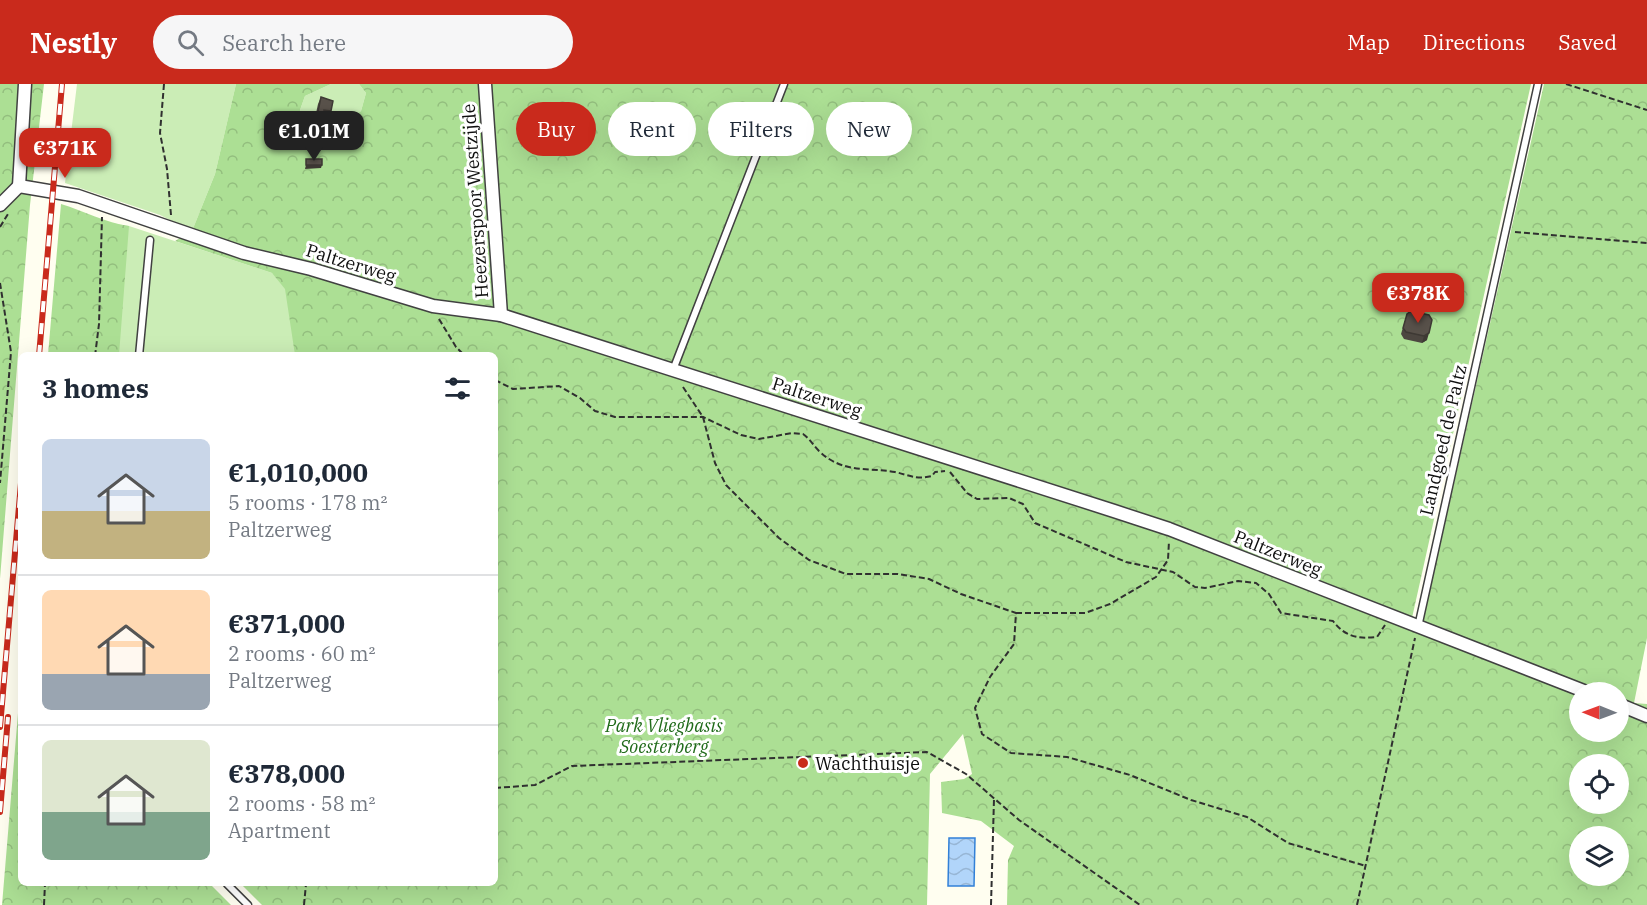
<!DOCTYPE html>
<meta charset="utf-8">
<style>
body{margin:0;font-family:"IBM Plex Serif",serif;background:#f6f6f7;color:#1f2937;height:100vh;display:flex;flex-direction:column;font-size:22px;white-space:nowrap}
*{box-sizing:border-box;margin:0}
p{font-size:20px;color:#747a83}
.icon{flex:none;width:33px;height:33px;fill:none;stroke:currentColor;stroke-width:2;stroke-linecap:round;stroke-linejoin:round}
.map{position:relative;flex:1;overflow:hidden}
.sheet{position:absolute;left:18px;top:268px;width:480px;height:534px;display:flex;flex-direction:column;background:#fff;border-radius:9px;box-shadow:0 6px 24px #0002}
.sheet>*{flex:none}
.top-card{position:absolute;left:516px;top:18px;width:570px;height:54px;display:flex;gap:12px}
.needle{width:39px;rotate:271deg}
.buttons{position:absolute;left:1569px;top:598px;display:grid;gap:12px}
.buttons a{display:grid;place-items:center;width:60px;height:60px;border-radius:50%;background:#fff;box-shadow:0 6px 24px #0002;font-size:30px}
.price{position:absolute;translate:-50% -51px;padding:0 14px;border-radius:12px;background:#c92a1c;color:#fff;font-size:20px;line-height:39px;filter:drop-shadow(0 2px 3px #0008)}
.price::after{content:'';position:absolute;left:50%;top:36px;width:18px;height:14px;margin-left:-9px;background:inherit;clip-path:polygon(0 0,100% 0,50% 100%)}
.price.current{background:#222;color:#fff}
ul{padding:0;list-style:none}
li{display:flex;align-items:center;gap:18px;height:150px;padding:0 24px}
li+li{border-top:2px solid #e0e1e3}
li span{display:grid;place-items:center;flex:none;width:168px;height:120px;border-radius:9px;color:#555}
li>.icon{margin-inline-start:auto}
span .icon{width:72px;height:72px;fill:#fffc;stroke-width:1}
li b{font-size:26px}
h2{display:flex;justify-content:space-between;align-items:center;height:72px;padding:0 24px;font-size:26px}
.chip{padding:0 21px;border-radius:27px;background:#fff;box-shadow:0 6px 24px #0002;font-size:21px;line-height:54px}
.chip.current{background:#c92a1c;color:#fff}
header{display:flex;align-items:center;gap:36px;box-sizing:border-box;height:84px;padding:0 30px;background:#c92a1c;color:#fff}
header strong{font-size:28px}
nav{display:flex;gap:33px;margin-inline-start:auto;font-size:21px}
.search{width:420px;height:54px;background:#f6f6f7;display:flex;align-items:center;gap:15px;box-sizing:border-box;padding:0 21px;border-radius:33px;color:#747a83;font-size:22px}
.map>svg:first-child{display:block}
</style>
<header>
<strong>Nestly</strong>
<div class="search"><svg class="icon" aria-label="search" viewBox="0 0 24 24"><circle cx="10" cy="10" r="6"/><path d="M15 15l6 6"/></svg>Search here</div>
<nav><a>Map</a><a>Directions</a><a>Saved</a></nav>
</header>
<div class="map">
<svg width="1647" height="821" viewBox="0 0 1647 821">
<defs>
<pattern id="forest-crowns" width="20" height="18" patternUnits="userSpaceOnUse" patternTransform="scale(1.5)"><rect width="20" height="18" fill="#acdf94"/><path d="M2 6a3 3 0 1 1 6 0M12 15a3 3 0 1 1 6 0" fill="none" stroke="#93be7e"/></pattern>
<pattern id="water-waves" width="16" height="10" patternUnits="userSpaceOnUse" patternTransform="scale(1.5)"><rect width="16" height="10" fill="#b1d5fa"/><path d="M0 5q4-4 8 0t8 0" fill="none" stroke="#97b6d5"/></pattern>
</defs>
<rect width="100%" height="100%" fill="#fffef0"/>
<g fill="#cbedb6">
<path d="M77,0h159l-21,90 -23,57 -32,-16 -95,-32z"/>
<path d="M331,0h28l7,9 -5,18 -31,24 -25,-6 -5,-19 5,-14z"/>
<path d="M111,139l18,3 143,47 129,83h-302z"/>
</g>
<g fill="url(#forest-crowns)" fill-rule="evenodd">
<path d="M0,0h44l-14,121 -30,374z"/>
<path d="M236,0h95l-26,12 -5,14 5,18 24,7 32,-24 5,-18 -7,-9h1172l-119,534 11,3 121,-537h103v554l-13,65 13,1v201h-640l1,-45 6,-14 -33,-25 -39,-8 -1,-31 23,-3 8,-5 -9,-40 -33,40 -3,131h-665l-21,-21h254v-528l-200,-1 -10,-66 -13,-16 -97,-32 17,-10 23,-57zM1580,609h38v39h-38zM1580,681h38v39h-38zM1580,753h38v39h-38z"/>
<path d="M61,120c23,7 45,19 68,22l-10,129h-71z"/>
<path d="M21,593v207h189l21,21h-229z"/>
</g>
<path fill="url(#water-waves)" stroke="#3280d7" stroke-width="1.5" d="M949,754h26l-1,48h-26z"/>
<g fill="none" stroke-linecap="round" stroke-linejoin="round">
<g stroke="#414141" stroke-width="9">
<g id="service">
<path d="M139,272l11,-116"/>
<path d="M673,286l111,-286"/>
<path d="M1418,543l120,-543"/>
<path d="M227,800l21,21"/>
</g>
</g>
<g stroke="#414141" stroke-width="15">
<g id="minor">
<path d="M485,0l16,231"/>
<path d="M19,102l59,10 166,57 67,16 122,37 68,9 613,196 55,18 420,164"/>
<path d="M19,102l6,-102"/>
<path d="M0,121l19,-19"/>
<path d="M1618,620l29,12"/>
</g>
</g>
<g stroke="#303030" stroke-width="2" stroke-dasharray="6 3" stroke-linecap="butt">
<path d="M164,0l-4,49 7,36 4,46"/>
<path d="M1566,0l81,26"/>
<path d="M0,143l8,-13"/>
<path d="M1515,148l132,11"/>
<path d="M0,199l11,69 -11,131"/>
<path d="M439,235l17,28 9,9"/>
<path d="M95,272l4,-32 3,-107"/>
<path d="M495,296l18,9 46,-3 21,12 15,13 20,6h88l38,18 18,4 33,-6 11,1c7,5 10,11 16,17 24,23 49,16 76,21 14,3 21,8 37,4l3,-4 10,-1"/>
<path d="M683,303l20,30 12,46 11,22 53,53 30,22 37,14h52l31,5 32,15 55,19 -2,31 -24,33 -15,31 7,26 29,19 56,4 63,18 61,25 56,17 41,26 78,23"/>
<path d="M950,388l17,21 10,6 32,-1 14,6 12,19 91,39 47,10 22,15 10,1 33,-7 18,2 13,11 12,19 52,8c12,16 25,18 44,16l8,-12"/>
<path d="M1016,529h69l25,-9 46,-27 12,-17 1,-19"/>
<path d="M495,704l40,-3 37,-19 355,-14 39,22 53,46 121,85"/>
<path d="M44,821l1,-21"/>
<path d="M304,821l2,-21"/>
<path d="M991,821l3,-106"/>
<path d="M1357,821l58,-267"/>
</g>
<use href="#service" stroke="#fff" stroke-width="6"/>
<use href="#minor" stroke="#fff" stroke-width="12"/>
<g stroke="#c92a1c" stroke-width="6">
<g id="rail">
<path d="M39,272l23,-272"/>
<path d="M0,643l21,-244"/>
<path d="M0,728l8,-95"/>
</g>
</g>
<use href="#rail" stroke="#fff" stroke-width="4" stroke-dasharray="11" stroke-linecap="butt"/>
</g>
<g fill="#4c4640">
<path d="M321,13l10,14 -2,7 -5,-1v5l-2,7 -9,-2 5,-23z"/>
<path d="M1407,230l20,26 -5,3 -18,-4 -3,-5z"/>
</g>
<g fill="#3e3934">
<path d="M306,81h16l-1,3 -16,1z"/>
<path d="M1429,249l-2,7 -5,3 2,-7z"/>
</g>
<g fill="#58514a" stroke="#3e3934" stroke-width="1.5">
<path d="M321,13l12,4 -2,10 -7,-1v12l-8,-1z"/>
<rect x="306" y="75" width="16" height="6"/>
<path d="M1411,227l18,4 3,5 -3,13 -5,3 -18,-4 -3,-4 4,-14z"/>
</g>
<circle fill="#c92a1c" stroke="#fff" stroke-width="2" cx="803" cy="679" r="6"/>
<g text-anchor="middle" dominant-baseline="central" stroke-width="6" stroke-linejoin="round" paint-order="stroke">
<g font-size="18" fill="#0e0e0e" stroke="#fff">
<text transform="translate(475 117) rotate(-94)">Heezerspoor Westzijde</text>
<text transform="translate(351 179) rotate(17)">Paltzerweg</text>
<text transform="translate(817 313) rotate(18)">Paltzerweg</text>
<text transform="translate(1443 356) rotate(-77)">Landgoed de Paltz</text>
<text transform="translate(1278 469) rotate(22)">Paltzerweg</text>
</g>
<g font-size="18" font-style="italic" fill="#206b1a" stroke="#fff">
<text x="664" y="641">Park Vliegbasis<tspan x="664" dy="21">Soesterberg</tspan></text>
</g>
<g font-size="18" fill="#0e0e0e" stroke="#fff" text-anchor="start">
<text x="815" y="679">Wachthuisje</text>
</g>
</g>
</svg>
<div class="buttons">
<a><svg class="needle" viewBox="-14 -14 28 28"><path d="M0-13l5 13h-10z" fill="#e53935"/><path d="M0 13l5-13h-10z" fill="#747a83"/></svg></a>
<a><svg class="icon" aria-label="locate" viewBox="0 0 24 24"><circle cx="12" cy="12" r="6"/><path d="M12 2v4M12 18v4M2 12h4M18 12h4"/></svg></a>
<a><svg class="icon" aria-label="layers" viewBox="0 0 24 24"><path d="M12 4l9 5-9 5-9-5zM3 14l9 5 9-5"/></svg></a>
</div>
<b class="price current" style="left:314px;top:78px">€1.01M</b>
<b class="price" style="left:65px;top:95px">€371K</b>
<b class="price" style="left:1418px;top:240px">€378K</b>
<div class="top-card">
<a class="chip current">Buy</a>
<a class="chip">Rent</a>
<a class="chip">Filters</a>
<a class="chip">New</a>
</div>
<section class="sheet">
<h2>3 homes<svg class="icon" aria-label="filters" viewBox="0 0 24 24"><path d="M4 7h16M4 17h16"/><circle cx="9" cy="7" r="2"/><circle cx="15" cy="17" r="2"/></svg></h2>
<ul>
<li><span style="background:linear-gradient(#c9d6e8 60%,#c2b280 0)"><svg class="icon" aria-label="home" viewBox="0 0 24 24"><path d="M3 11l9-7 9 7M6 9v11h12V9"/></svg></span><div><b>€1,010,000</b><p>5 rooms · 178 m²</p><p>Paltzerweg</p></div></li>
<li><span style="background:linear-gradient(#ffd9b3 70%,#9aa5b1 0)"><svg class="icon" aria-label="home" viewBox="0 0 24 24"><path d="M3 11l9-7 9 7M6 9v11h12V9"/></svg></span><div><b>€371,000</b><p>2 rooms · 60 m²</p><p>Paltzerweg</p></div></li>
<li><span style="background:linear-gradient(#dfe7d0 60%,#7fa58c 0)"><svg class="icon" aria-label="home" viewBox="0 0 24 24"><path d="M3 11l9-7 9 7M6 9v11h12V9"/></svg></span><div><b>€378,000</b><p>2 rooms · 58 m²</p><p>Apartment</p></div></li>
</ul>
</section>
</div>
